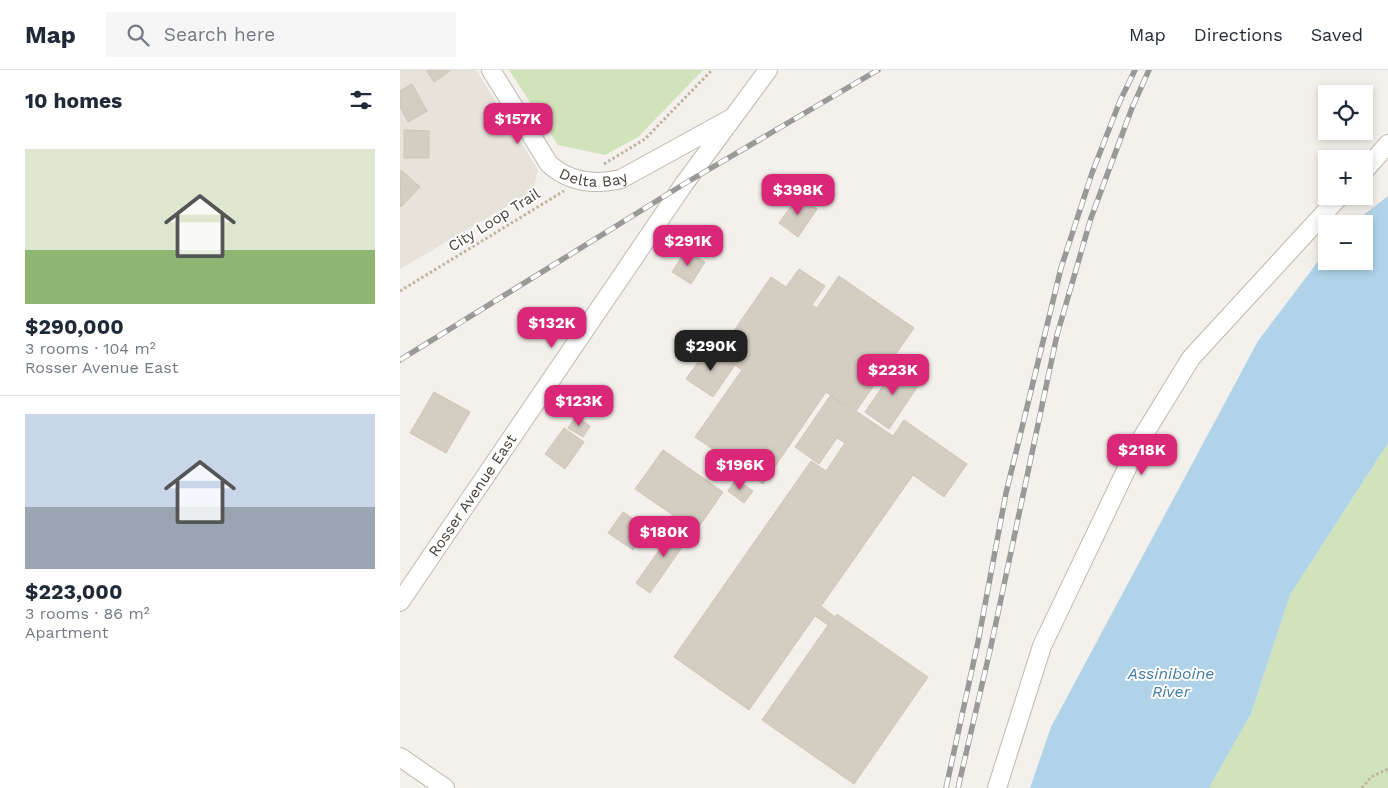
<!DOCTYPE html>
<meta charset="utf-8">
<style>
body{margin:0;font-family:"Work Sans",sans-serif;background:#f6f6f7;color:#1f2937;height:100vh;display:flex;flex-direction:column;font-size:19px;white-space:nowrap}
*{box-sizing:border-box;margin:0}
p{font-size:16px;color:#747a83}
.icon{flex:none;width:28px;height:28px;fill:none;stroke:currentColor;stroke-width:2;stroke-linecap:round;stroke-linejoin:round}
.map{position:relative;flex:1;overflow:hidden}
.panel{display:flex;flex-direction:column;background:#fff;width:400px}
.panel>*{flex:none}
.buttons{position:absolute;left:918px;top:15px;display:grid;gap:10px}
.buttons a{display:grid;place-items:center;width:55px;height:55px;border-radius:0px;background:#fff;box-shadow:0 2px 8px #0003;font-size:25px}
.price{position:absolute;translate:-50% -42px;padding:0 11px;border-radius:10px;background:#db2777;color:#fff;font-size:16px;line-height:32px;filter:drop-shadow(0 1px 2px #0008)}
.price::after{content:'';position:absolute;left:50%;top:30px;width:15px;height:11px;margin-left:-8px;background:inherit;clip-path:polygon(0 0,100% 0,50% 100%)}
.price.active{background:#222;color:#fff}
ul{padding:0;list-style:none}
li{display:grid;align-content:center;gap:10px;height:265px;padding:0 25px}
li+li{border-top:1px solid #e0e1e3}
li span{display:grid;place-items:center;height:155px;border-radius:0px;color:#555}
li>.icon{margin-inline-start:auto}
span .icon{width:90px;height:90px;fill:#fffc;stroke-width:1}
li b{font-size:21px}
h2{display:flex;justify-content:space-between;align-items:center;height:60px;padding:0 25px;font-size:21px}
header{display:flex;align-items:center;gap:30px;box-sizing:border-box;height:70px;padding:0 25px;background:#fff;border-bottom:1px solid #e0e1e3}
header strong{font-size:24px}
nav{display:flex;gap:28px;margin-inline-start:auto;font-size:18px}
.search{width:350px;height:45px;background:#f6f6f7;display:flex;align-items:center;gap:12px;box-sizing:border-box;padding:0 18px;border-radius:0px;color:#747a83;font-size:19px}
main{display:flex;flex:1;min-height:0}
.map>svg:first-child{display:block}
</style>
<header>
<strong>Map</strong>
<div class="search"><svg class="icon" aria-label="search" viewBox="0 0 24 24"><circle cx="10" cy="10" r="6"/><path d="M15 15l6 6"/></svg>Search here</div>
<nav><a>Map</a><a>Directions</a><a>Saved</a></nav>
</header>
<main>
<section class="panel">
<h2>10 homes<svg class="icon" aria-label="filters" viewBox="0 0 24 24"><path d="M4 7h16M4 17h16"/><circle cx="9" cy="7" r="2"/><circle cx="15" cy="17" r="2"/></svg></h2>
<ul>
<li><span style="background:linear-gradient(#dfe7d0 65%,#8fb573 0)"><svg class="icon" aria-label="home" viewBox="0 0 24 24"><path d="M3 11l9-7 9 7M6 9v11h12V9"/></svg></span><div><b>$290,000</b><p>3 rooms · 104 m²</p><p>Rosser Avenue East</p></div></li>
<li><span style="background:linear-gradient(#c9d6e8 60%,#9aa5b1 0)"><svg class="icon" aria-label="home" viewBox="0 0 24 24"><path d="M3 11l9-7 9 7M6 9v11h12V9"/></svg></span><div><b>$223,000</b><p>3 rooms · 86 m²</p><p>Apartment</p></div></li>
</ul>
</section>
<div class="map">
<svg width="988" height="718" viewBox="0 0 988 718">
<rect width="100%" height="100%" fill="#f4f1ec"/>
<path fill="#e7e3da" d="M0,0h76l62,100 -5,21 -133,78z"/>
<g fill="#d1e3ba">
<path d="M109,0h194l-65,67 -33,18 -47,-10z"/>
<path d="M988,373v345h-179l42,-74 39,-119z"/>
</g>
<path fill="#b0d3e9" d="M988,126v247l-98,152 -39,119 -42,74h-179l21,-61 207,-386 68,-90v10h38v-37h-12z"/>
<g fill="#d4cdc2" stroke="#cec4b6">
<path d="M26,0h24v1l-16,11z"/>
<path d="M12,14l15,27 -19,11 -8,-15v-16z"/>
<path d="M4,60l25,1v27h-25z"/>
<path d="M1,100l19,17 -19,20 -1,-1z"/>
<path d="M399,125l18,14 -19,28 -19,-14z"/>
<path d="M286,180l19,12 -14,22 -19,-12z"/>
<path d="M399,199l26,17 -13,19 5,3 22,-32 75,52 -58,83 37,25 11,-16 63,44 -23,33 -31,-22 -92,131 14,11 2,-3 91,63 -74,107 -92,-64 66,-95 -13,-9 -66,94 -75,-53 137,-196 15,10 19,-28 -8,-5 -18,26 -24,-17 35,-51 16,10 -20,-14 -63,92 -68,-47 47,-67 -24,-16 53,-77 15,10z"/>
<path d="M309,277l26,18 -22,32 -27,-18z"/>
<path d="M498,294l24,16 -33,49 -24,-17z"/>
<path d="M34,322l36,20 -24,41 -36,-20z"/>
<path d="M176,346l14,10 -7,11 -15,-9z"/>
<path d="M164,358l20,14 -19,27 -20,-15z"/>
<path d="M263,380l60,42 -27,39 -61,-42z"/>
<path d="M336,409l17,12 -9,12 -16,-12z"/>
<path d="M223,442l25,17 -15,21 -25,-17z"/>
<path d="M278,453l14,10 -42,60 -14,-10z"/>
</g>
<g fill="none" stroke-linecap="round" stroke-linejoin="round">
<g stroke="#beb9af" stroke-width="20">
<g id="minor">
<path id="s1" d="M91,0l58,94c20,18 46,21 72,15l109,-60"/>
<path d="M964,101l24,-27"/>
<path id="s2" d="M0,532l284,-418 84,-114"/>
<path d="M0,687l45,31"/>
<path d="M597,718l45,-142 98,-205 51,-83 149,-162"/>
</g>
</g>
<g stroke="#bfb4a2" stroke-width="3" stroke-dasharray="2.5 2.5" stroke-linecap="butt">
<path d="M204,94l41,-25 67,-69"/>
<path d="M0,221l164,-100"/>
<path d="M962,718l9,-11 17,-8"/>
</g>
<use href="#minor" stroke="#fff" stroke-width="18"/>
<g stroke="#999" stroke-width="5.5">
<g id="rail">
<path d="M0,290l284,-176 194,-114"/>
<path d="M546,718l32,-146 28,-149 55,-225 31,-95 28,-72 15,-31"/>
<path d="M558,718l33,-142 66,-311 34,-117 41,-110 17,-38"/>
</g>
</g>
<use href="#rail" stroke="#fff" stroke-width="4" stroke-dasharray="11" stroke-linecap="butt"/>
</g>
<g text-anchor="middle" dominant-baseline="central" stroke-width="4" stroke-linejoin="round" paint-order="stroke">
<g font-size="15" fill="#47423a" stroke="#fff">
<text stroke="none"><textPath href="#s1" startOffset="159">Delta Bay</textPath></text>
<text transform="translate(94 150) rotate(-32)">City Loop Trail</text>
<text stroke="none"><textPath href="#s2" startOffset="129">Rosser Avenue East</textPath></text>
</g>
<g font-size="16" font-style="italic" fill="#3d79a0" stroke="#fff">
<text x="771" y="603">Assiniboine<tspan x="771" dy="18">River</tspan></text>
</g>
</g>
</svg>
<div class="buttons">
<a><svg class="icon" aria-label="locate" viewBox="0 0 24 24"><circle cx="12" cy="12" r="6"/><path d="M12 2v4M12 18v4M2 12h4M18 12h4"/></svg></a>
<a>+</a>
<a>−</a>
</div>
<b class="price" style="left:118px;top:75px">$157K</b>
<b class="price" style="left:398px;top:146px">$398K</b>
<b class="price" style="left:288px;top:197px">$291K</b>
<b class="price" style="left:152px;top:279px">$132K</b>
<b class="price active" style="left:311px;top:302px">$290K</b>
<b class="price" style="left:493px;top:326px">$223K</b>
<b class="price" style="left:179px;top:357px">$123K</b>
<b class="price" style="left:742px;top:406px">$218K</b>
<b class="price" style="left:340px;top:421px">$196K</b>
<b class="price" style="left:264px;top:488px">$180K</b>
</div>
</main>
